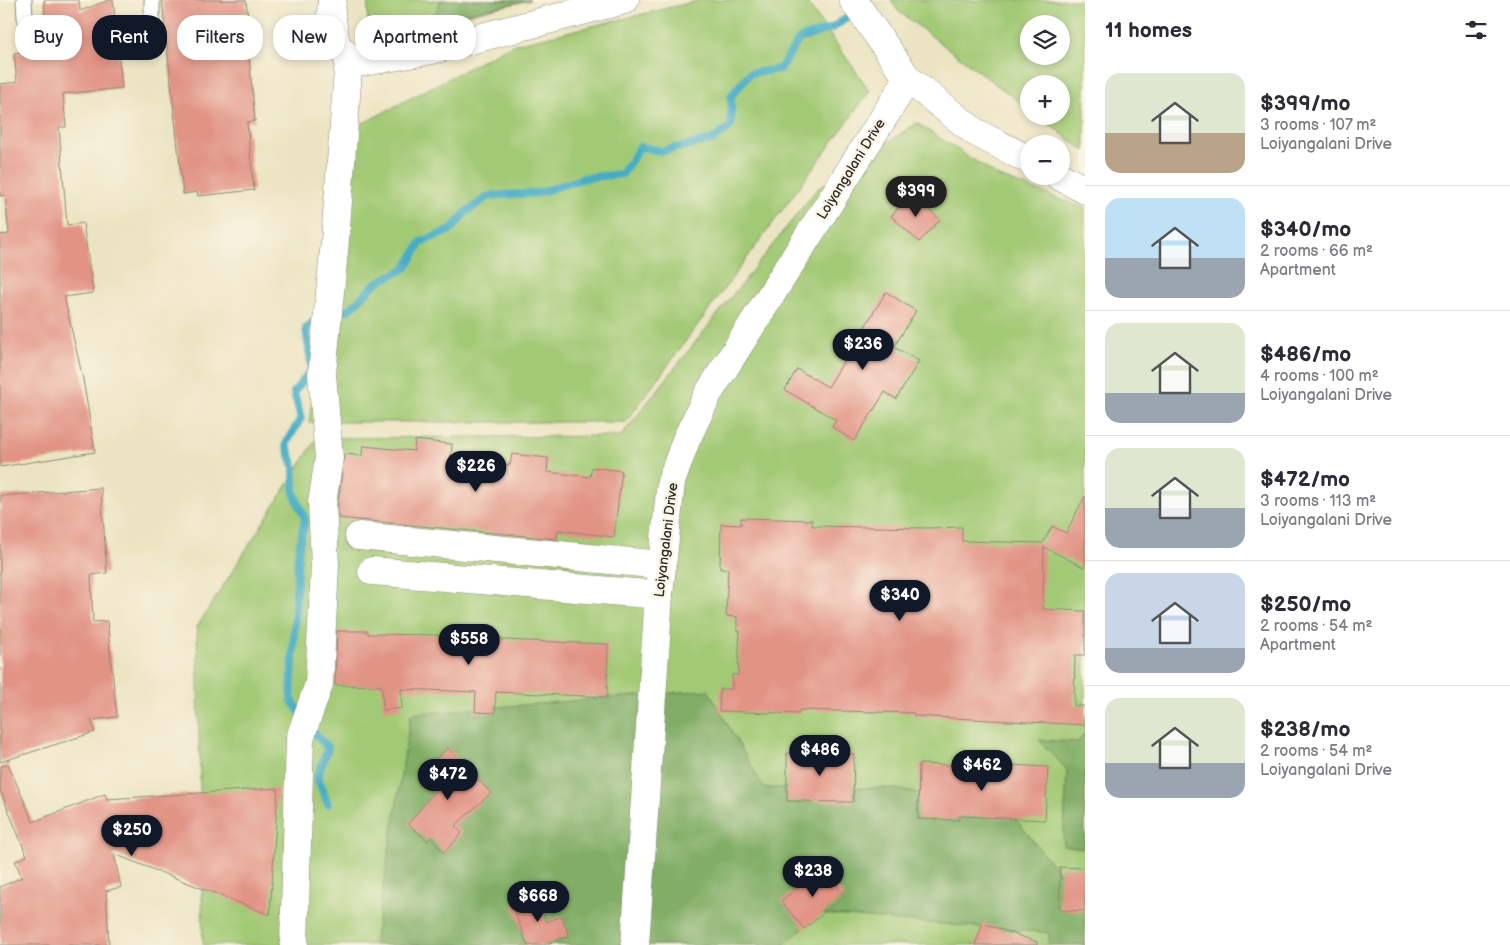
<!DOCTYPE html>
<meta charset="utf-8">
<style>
body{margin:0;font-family:"Balsamiq Sans",sans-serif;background:#f2f2f3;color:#2b2b33;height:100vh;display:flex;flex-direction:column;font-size:19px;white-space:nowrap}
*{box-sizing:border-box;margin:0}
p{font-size:16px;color:#7c7c81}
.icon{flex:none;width:28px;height:28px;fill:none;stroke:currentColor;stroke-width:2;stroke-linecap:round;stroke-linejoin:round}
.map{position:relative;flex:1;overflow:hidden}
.side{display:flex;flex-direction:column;background:#fff;width:425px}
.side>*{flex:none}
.top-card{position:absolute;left:15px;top:15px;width:475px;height:45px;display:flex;gap:10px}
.tools{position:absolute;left:1020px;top:15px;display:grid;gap:10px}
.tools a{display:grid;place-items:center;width:50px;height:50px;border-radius:50%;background:#fff;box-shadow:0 2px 8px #0003;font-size:25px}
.price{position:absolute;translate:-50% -42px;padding:0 11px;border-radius:18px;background:#111827;color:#fff;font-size:16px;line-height:32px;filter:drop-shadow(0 1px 2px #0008)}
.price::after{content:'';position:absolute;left:50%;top:30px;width:15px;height:11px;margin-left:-8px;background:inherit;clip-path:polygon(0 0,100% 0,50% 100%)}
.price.on{background:#222;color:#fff}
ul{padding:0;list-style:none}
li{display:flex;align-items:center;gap:15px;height:125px;padding:0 20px}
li+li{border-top:1px solid #e1e1e2}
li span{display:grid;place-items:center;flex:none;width:140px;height:100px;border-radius:15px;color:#555}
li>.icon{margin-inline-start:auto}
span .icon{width:60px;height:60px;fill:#fffc;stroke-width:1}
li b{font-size:21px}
h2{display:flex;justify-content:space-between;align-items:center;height:60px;padding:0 20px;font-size:21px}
.pill{padding:0 18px;border-radius:20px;background:#fff;box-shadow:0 2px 8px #0003;font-size:18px;line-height:45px}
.pill.on{background:#111827;color:#fff}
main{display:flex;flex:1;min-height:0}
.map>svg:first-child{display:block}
</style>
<main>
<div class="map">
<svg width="1085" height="945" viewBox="0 0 1085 945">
<rect width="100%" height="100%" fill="#fcf5e5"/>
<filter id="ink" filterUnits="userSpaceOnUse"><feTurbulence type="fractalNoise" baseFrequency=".02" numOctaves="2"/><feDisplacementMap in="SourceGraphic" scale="10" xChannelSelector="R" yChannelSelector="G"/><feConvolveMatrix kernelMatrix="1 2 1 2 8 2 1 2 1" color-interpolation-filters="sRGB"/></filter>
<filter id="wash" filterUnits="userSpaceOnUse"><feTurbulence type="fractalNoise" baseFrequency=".0096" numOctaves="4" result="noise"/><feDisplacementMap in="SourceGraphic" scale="20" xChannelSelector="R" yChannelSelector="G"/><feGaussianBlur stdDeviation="1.12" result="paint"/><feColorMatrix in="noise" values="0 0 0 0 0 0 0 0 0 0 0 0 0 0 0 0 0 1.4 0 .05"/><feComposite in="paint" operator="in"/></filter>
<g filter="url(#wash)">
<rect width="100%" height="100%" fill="#ebe4c2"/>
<g fill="#a2c975" stroke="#667a50" fill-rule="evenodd">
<path d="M368,0h162l-163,37z"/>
<path d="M702,0h103l65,91 -244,331h-317l43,-293 160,-84z"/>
<path d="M891,0h194v151l-47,-35h23v-32h-32v25l-131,-98zM1029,24h32v32h-32z"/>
<path d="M917,123l82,54 86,31v737h-882l-6,-318 120,-189 304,-2 196,-247z"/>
</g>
<g fill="#81ad66" stroke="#566c48">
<path d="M441,0h89l-98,22z"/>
<path d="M708,690l56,98h126l119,23 76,94v40h-36v-12l-229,-19 -37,31h-409l37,-231z"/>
<path d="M1085,733v116l-22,-3 4,-76 -28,-30 39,2z"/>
</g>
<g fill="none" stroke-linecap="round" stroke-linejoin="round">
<g stroke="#44acc4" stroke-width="8">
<path d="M334,313l16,-4 26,-26 30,-15 15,-26 30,-12 15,-18 23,-16 49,-3 46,-15 38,-4 18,-27 22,4 50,-11 19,-14v-30l19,-23 30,-4 19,-30 33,-11 16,-11"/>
<path d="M301,714l-10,-15 7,-146 7,-34 -11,-26v-27l-8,-22 15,-26 -7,-26 18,-23 -6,-41 14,-11"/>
<path d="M310,728l18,20 -11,30 11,26"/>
</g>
</g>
<g id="blocks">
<g fill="#e19384">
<path d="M44,0h35l1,11 29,-11h4l9,88 -59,6 3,33h-7l8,98 16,-2 10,70 -29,4 19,82 12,73 -95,15v-232l9,-1 -4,-39 -5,1v-112l17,-2 -3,-29 34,-4z"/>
<path d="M162,0h84l4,35h-3l8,86 -8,1 7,68 -56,6 -1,-4 -14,2z"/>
<path d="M912,194l28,26 -21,22 -28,-26z"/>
<path d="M886,292l30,19 -22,36 25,14 -23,38 -11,-7 -31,49 -22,-14 4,-7 -51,-30 12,-21 31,18z"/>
<path d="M415,440l37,4 -1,14 59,7 2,-11 36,4 -1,14 43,5 2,-10 30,4 -8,66 -56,-7 -1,9 -219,-21v-14l6,-50 18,2 1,-10 51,5z"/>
<path d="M101,488l6,85 -16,2 2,47 14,-1 10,96 -26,3 4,12 -95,30v-266z"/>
<path d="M1085,496v72l-41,-21 -1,62 42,2v44h-10l-1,51h11v19l-171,-9v-3l-115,-3v4l-80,-3 1,-22h12v-14h6l2,-44h-3v-14l-11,-1 2,-47h-8l1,-45 20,1v-7l71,2v6l115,2 35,-1v14l81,2 9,-17 14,7z"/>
<path d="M337,631h31v3l70,1v2l64,1v2l106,4 -1,53 -111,-5 -1,21 -20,-1 1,-20 -75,-3 1,19 -19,2 -1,-24 -47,-1z"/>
<path d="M448,748l43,45 -36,33 7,7 -18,20 -13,-16 -3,4 -20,-17 31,-38 -15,-16z"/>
<path d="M787,753l67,1 -1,48 -66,-1z"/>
<path d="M8,764l25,58 72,-28 2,5 171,-11 -8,127 -156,-61 7,33 -15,4 3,54h-109v-58l22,-10 -7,-16 12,-5 -27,-66v-23z"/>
<path d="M919,764l68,2 1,-2 60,3 -3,53 -86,-4v4l-41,-1z"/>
<path d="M1060,867l25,1v43l-26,-1z"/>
<path d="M822,868l23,28 -41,33 -23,-28z"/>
<path d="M536,895l10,27 16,-6 7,20 -25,9h-17l-15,-41z"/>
<path d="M983,923l54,19v3h-62z"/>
</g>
</g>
</g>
<g filter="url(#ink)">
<use href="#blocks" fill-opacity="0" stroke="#8b8876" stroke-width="1"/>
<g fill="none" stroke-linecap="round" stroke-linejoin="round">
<g stroke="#8b8876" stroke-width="17">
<g id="service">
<path d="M24,0l1,18"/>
<path d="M152,0v23"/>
</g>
</g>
<g stroke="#8b8876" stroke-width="29">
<g id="minor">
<path d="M332,0l-1,14 5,31 13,12 15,5 68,-12 193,-50"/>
<path d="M853,0l55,79 67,53 54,28"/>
<path d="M1059,176l26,14"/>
<path d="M359,536l303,29"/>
<path d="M372,571l287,24"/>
<path d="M294,945l6,-207 19,-54 6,-119 -3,-62 7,-45 -7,-84 13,-133 14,-184"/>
<path d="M635,945l24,-350 12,-113 15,-42 22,-46 200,-315"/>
</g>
</g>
<use href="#service" stroke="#fff" stroke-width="15"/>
<use href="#minor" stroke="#fff" stroke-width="28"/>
</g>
</g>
<g text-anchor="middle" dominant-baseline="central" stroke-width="5" stroke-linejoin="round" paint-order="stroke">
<g font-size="14" fill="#2b2b2b" stroke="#fcf5e5">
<text transform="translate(851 169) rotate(-58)">Loiyangalani Drive</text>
<text transform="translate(666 540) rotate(-83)">Loiyangalani Drive</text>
</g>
</g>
</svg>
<div class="tools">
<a><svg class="icon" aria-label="layers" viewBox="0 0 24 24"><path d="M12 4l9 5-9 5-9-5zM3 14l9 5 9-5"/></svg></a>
<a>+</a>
<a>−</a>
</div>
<b class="price on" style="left:916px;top:218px">$399</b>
<b class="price" style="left:863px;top:371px">$236</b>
<b class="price" style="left:476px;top:493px">$226</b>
<b class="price" style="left:900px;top:622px">$340</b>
<b class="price" style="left:469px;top:666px">$558</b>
<b class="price" style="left:820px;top:777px">$486</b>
<b class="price" style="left:982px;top:792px">$462</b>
<b class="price" style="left:448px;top:801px">$472</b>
<b class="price" style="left:132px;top:857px">$250</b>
<b class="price" style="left:813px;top:898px">$238</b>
<b class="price" style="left:538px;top:923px">$668</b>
<div class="top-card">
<a class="pill">Buy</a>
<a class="pill on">Rent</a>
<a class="pill">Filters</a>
<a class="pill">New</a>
<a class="pill">Apartment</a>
</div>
</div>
<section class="side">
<h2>11 homes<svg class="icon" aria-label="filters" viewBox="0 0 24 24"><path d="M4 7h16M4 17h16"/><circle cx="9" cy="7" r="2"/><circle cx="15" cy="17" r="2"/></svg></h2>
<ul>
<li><span style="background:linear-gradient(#dfe7d0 60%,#b9a48a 0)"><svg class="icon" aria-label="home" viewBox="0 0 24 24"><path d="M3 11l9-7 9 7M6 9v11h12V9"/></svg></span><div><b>$399/mo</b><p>3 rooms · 107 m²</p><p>Loiyangalani Drive</p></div></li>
<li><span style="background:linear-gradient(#bfe0f5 60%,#9aa5b1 0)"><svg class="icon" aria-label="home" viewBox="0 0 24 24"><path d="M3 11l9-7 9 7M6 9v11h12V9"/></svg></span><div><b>$340/mo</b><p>2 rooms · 66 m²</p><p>Apartment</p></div></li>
<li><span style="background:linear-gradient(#dfe7d0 70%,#9aa5b1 0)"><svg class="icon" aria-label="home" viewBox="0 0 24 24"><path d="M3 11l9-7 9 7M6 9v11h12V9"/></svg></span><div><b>$486/mo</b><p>4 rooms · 100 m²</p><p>Loiyangalani Drive</p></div></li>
<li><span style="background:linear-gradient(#dfe7d0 60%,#9aa5b1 0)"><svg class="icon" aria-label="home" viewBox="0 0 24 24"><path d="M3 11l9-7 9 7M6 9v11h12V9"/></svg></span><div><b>$472/mo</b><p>3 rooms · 113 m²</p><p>Loiyangalani Drive</p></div></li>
<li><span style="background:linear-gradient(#c9d6e8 75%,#9aa5b1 0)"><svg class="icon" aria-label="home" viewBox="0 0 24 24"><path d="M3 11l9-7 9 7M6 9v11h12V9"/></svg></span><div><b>$250/mo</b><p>2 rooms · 54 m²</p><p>Apartment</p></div></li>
<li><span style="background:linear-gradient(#dfe7d0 65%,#9aa5b1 0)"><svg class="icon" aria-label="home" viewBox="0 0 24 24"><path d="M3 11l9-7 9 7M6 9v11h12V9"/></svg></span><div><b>$238/mo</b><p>2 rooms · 54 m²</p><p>Loiyangalani Drive</p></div></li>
</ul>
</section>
</main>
